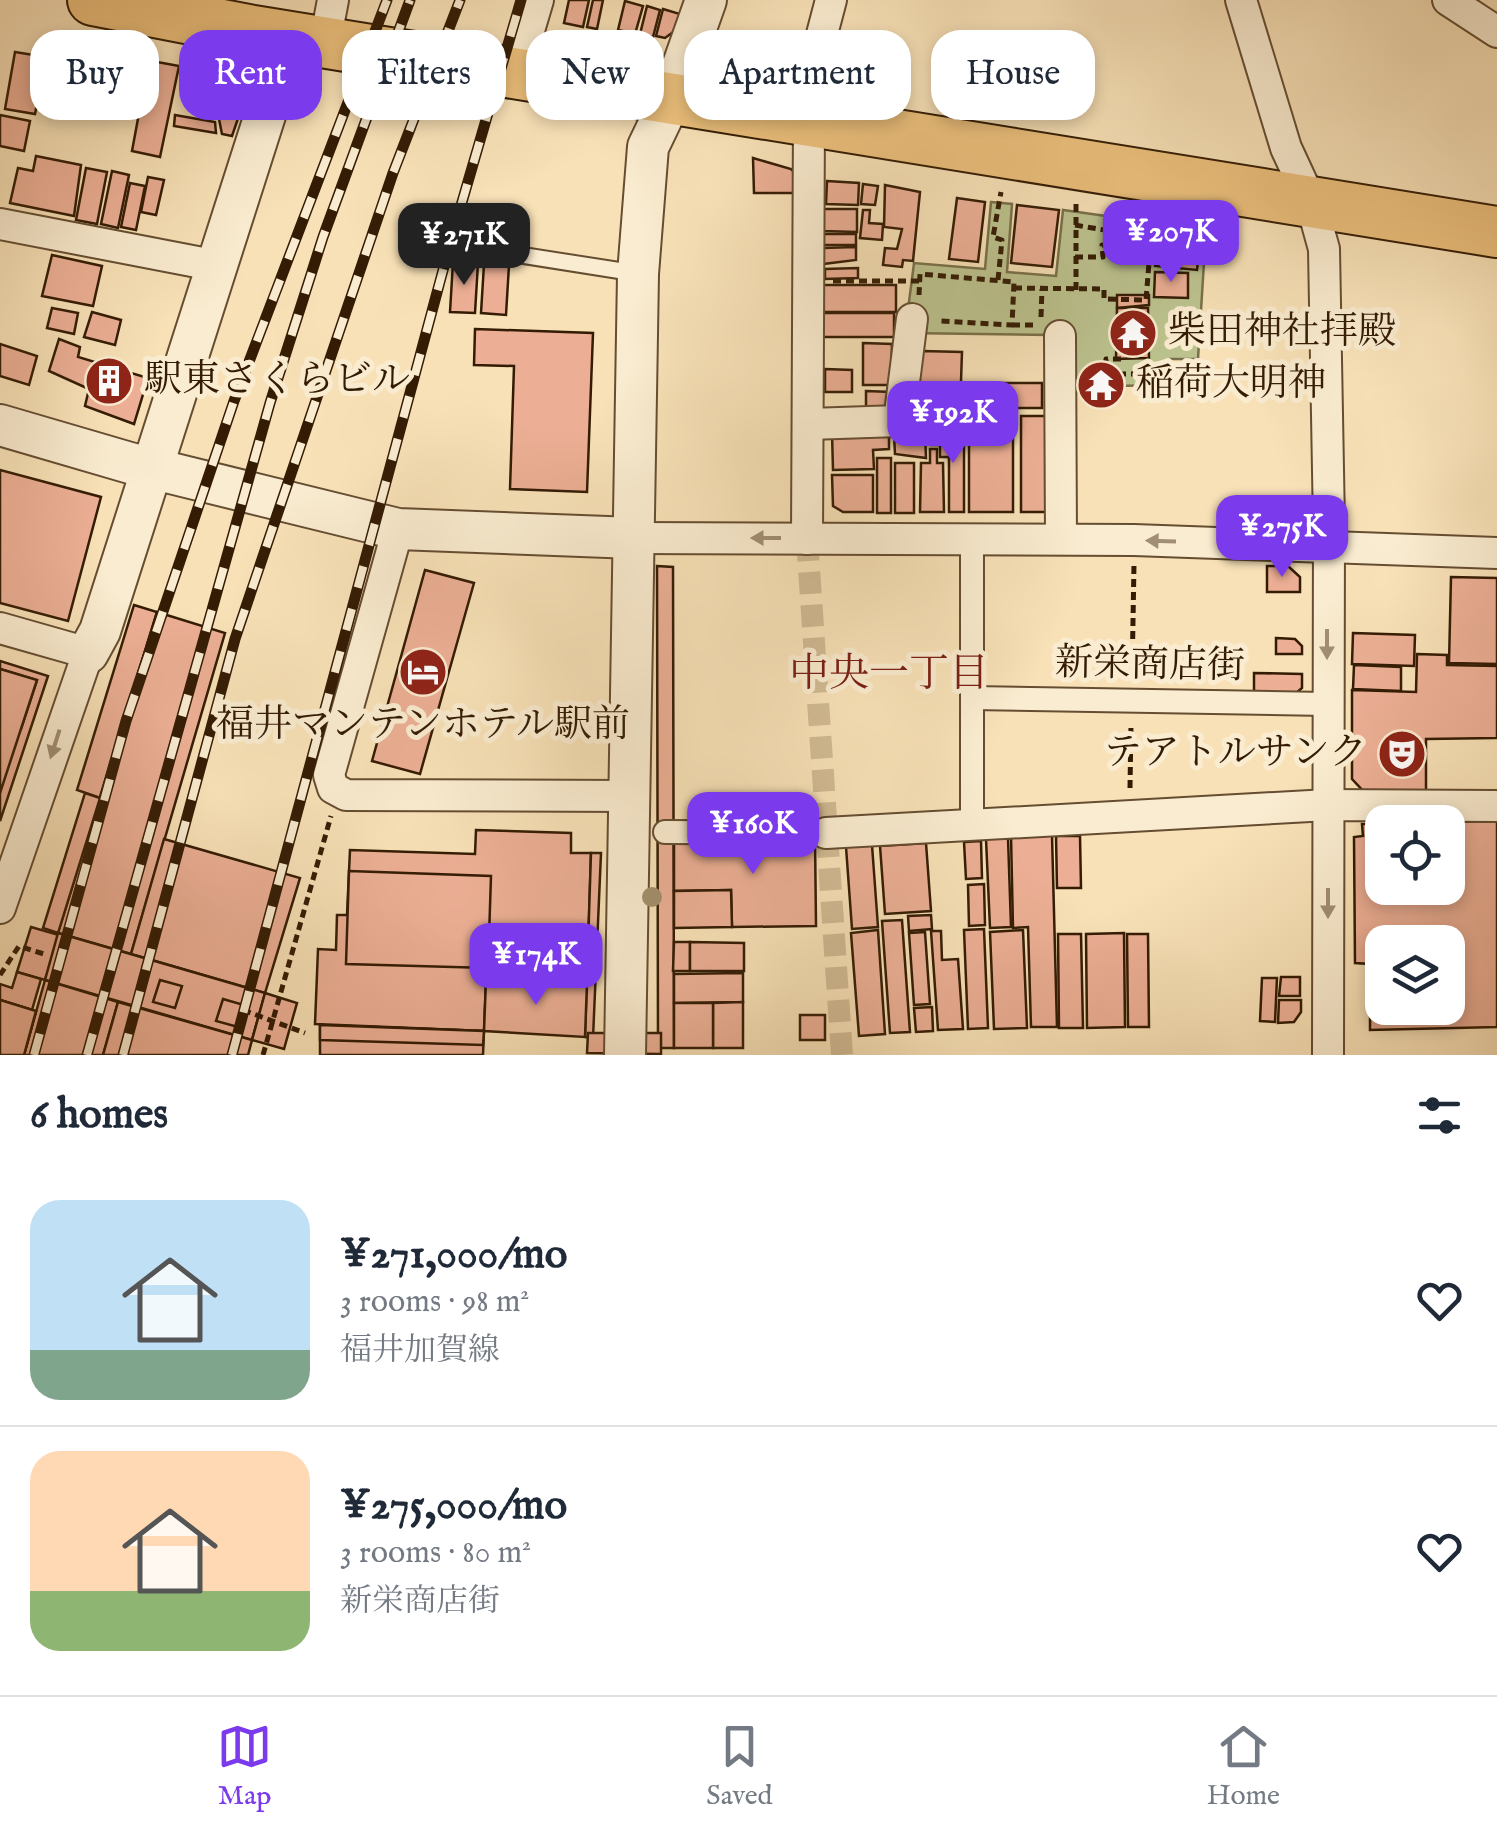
<!DOCTYPE html>
<meta charset="utf-8">
<style>
body{margin:0;font-family:"IM FELL English","Noto Serif JP",serif;background:#f2f2f3;color:#1f2937;height:100vh;display:flex;flex-direction:column;font-size:38px;white-space:nowrap}
*{box-sizing:border-box;margin:0}
p{font-size:32px;color:#747a83}
.icon{flex:none;width:55px;height:55px;fill:none;stroke:currentColor;stroke-width:2;stroke-linecap:round;stroke-linejoin:round}
.map{position:relative;height:1055px;overflow:hidden}
.sheet{display:flex;flex-direction:column;background:#fff;flex:1}
.sheet>*{flex:none}
.banner{position:absolute;left:30px;top:30px;width:1438px;height:90px;display:flex;gap:20px}
.controls{position:absolute;left:1365px;top:805px;display:grid;gap:20px}
.controls a{display:grid;place-items:center;width:100px;height:100px;border-radius:20px;background:#fff;box-shadow:0 5px 15px #0003;font-size:50px}
.price{position:absolute;translate:-50% -85px;padding:0 22px;border-radius:20px;background:#7c3aed;color:#fff;font-size:32px;line-height:65px;filter:drop-shadow(0 2px 5px #0008)}
.price::after{content:'';position:absolute;left:50%;top:60px;width:30px;height:22px;margin-left:-15px;background:inherit;clip-path:polygon(0 0,100% 0,50% 100%)}
.price.selected{background:#222;color:#fff}
ul{padding:0;list-style:none}
li{display:flex;align-items:center;gap:30px;height:250px;padding:0 30px}
li+li{border-top:2px solid #e0e1e3}
li span{display:grid;place-items:center;flex:none;width:280px;height:200px;border-radius:30px;color:#555}
li>.icon{margin-inline-start:auto}
span .icon{width:120px;height:120px;fill:#fffc;stroke-width:1}
li b{font-size:42px}
h2{display:flex;justify-content:space-between;align-items:center;height:120px;padding:0 30px;font-size:42px}
.tag{padding:0 35px;border-radius:30px;background:#fff;box-shadow:0 5px 15px #0003;font-size:35px;line-height:90px}
.tag.selected{background:#7c3aed;color:#fff}
.tabs{display:flex;justify-content:space-around;align-items:center;height:140px;border-top:2px solid #e0e1e3;background:#fff;font-size:28px;color:#747a83}
.tabs a{display:grid;justify-items:center;gap:5px}
.tabs .selected{color:#7c3aed}
.map>svg:first-child{display:block}
</style>
<div class="map">
<svg width="1497" height="1055" viewBox="0 0 1497 1055">
<rect width="100%" height="100%" fill="#f8e1b7"/>
<filter id="stains"><feTurbulence type="fractalNoise" baseFrequency=".002" numOctaves="4"/><feColorMatrix values="0 0 0 0 .2 0 0 0 0 .09 0 0 0 0 .02 0 0 0 .5 -.17"/></filter>
<radialGradient id="worn" r=".72"><stop offset=".6" stop-color="#630" stop-opacity="0"/><stop offset="1" stop-color="#630" stop-opacity=".3"/></radialGradient>
<path fill="#bcc38f" stroke="#78704a" stroke-width="2.5" d="M991,202l21,2 -5,68 49,4 7,-66 143,20 -8,129h-28l-4,26 -51,1 -1,7h-64v-58l-145,-2 9,-70 71,6z"/>
<g fill="#ecaf95" stroke="#341c04" stroke-width="2.5" fill-rule="evenodd">
<path d="M569,0h20l-6,27 -19,-4z"/>
<path d="M593,0h10l-6,29 -10,-2z"/>
<path d="M625,1l18,5 -8,28 -17,-4z"/>
<path d="M647,6l13,4 -7,27 -13,-3z"/>
<path d="M663,9l17,5 -4,16 -11,8 -9,-2z"/>
<path d="M88,51l20,3 -9,51 -20,-4z"/>
<path d="M15,52l31,5 -11,57 -30,-5z"/>
<path d="M141,59l38,7 -19,91 -28,-6 13,-70 -8,-2z"/>
<path d="M213,70l29,5 5,17 -15,44 -10,-2 -3,-15 -15,-3z"/>
<path d="M0,115l30,6 -6,30 -24,-5z"/>
<path d="M175,115l40,7 1,11 -42,-7z"/>
<path d="M36,156l45,9 -7,51 -64,-13 8,-35 15,3z"/>
<path d="M753,158l38,11 5,5v19h-42z"/>
<path d="M86,168l21,4 -10,52 -21,-4z"/>
<path d="M112,171l17,4 -11,53 -17,-4z"/>
<path d="M148,177l16,3 -8,35 -15,-3z"/>
<path d="M827,181l32,2 -1,22 -32,-1z"/>
<path d="M130,183l15,3 -9,44 -15,-3z"/>
<path d="M863,184l15,2 -3,19 -14,-1z"/>
<path d="M885,185l35,7 -7,69 -10,-1 -1,7 -19,-2 2,-17 12,1 5,-20 -18,-2z"/>
<path d="M957,198l28,4 -7,60 -29,-3z"/>
<path d="M1017,205l42,5 -7,57 -41,-4z"/>
<path d="M822,209h35v23l-35,-1z"/>
<path d="M863,210h7l-1,13 14,1 -1,16 -22,-2z"/>
<path d="M1159,229l42,4 -4,37 -42,-4z"/>
<rect x="822" y="234" width="34" height="11"/>
<path d="M856,247v13l-33,4v-16z"/>
<path d="M52,255l50,11 -9,40 -51,-10z"/>
<path d="M453,262l25,1 -3,50 -25,-1z"/>
<path d="M484,264l25,1 -3,50 -25,-2z"/>
<path d="M858,268v10l-33,1v-10z"/>
<path d="M1155,272l33,1v25l-34,-1z"/>
<rect x="819" y="285" width="77" height="27"/>
<path d="M1117,295h32v10l-32,3z"/>
<path d="M52,308l26,5 -4,21 -27,-6z"/>
<path d="M1117,308h31l1,50 -33,1z"/>
<path d="M92,312l29,8 -6,25 -31,-8z"/>
<path d="M823,313h71v24h-72z"/>
<rect x="1173" y="317" width="20" height="25"/>
<path d="M475,329l118,4 -6,159 -77,-3 4,-123 -40,-1z"/>
<path d="M59,339l21,8 -2,10 70,21 -14,46 -49,-18 4,-17 -40,-18z"/>
<path d="M863,343l29,1 -1,41h-28z"/>
<path d="M0,344l37,12 -8,29 -29,-9z"/>
<path d="M922,351l40,1 -2,58h-47z"/>
<path d="M825,369l27,1v22h-27z"/>
<path d="M1089,378l24,1 -1,12h-23z"/>
<rect x="973" y="383" width="69" height="25"/>
<path d="M866,391l25,1v20h-25z"/>
<path d="M960,413v14l-44,2 -1,-14z"/>
<path d="M1021,416h26l-1,96h-25z"/>
<rect x="969" y="419" width="44" height="93"/>
<path d="M889,432v17l-16,1 1,19 -41,1 -1,-37z"/>
<path d="M925,432l1,26 -31,-4 -1,-20z"/>
<path d="M931,433h33v79h-15v-55h-9v-12h-9z"/>
<path d="M930,449h7v14h6l1,49h-24l1,-49h9z"/>
<rect x="877" y="458" width="14" height="55"/>
<rect x="895" y="463" width="19" height="50"/>
<path d="M0,470l101,27 -33,124 -68,-18z"/>
<path d="M832,475h41v37h-30l-10,-6z"/>
<path d="M657,566l16,1 1,481h-16z"/>
<path d="M1267,566h21l12,11v15h-33z"/>
<path d="M425,570l49,13 -54,191 -48,-13z"/>
<path d="M1451,577l46,1v86l-48,-1z"/>
<path d="M134,605l23,7 -57,186 -23,-8z"/>
<path d="M157,612l68,21 -94,321 -73,-21z"/>
<path d="M1353,633l62,2 -1,31 -62,-2z"/>
<path d="M1276,638l19,1 7,7v8h-26z"/>
<path d="M1417,654l30,1v10l50,1v72l-71,1v56l-58,1 -16,-17v-89l64,2z"/>
<path d="M0,661l48,15 -48,145z"/>
<path d="M1354,665l47,2v24l-48,-2z"/>
<path d="M0,669l37,11 -16,49 -21,-7z"/>
<path d="M0,669l37,11 -37,113z"/>
<path d="M1254,673l48,1v14l-7,6 -41,-1z"/>
<path d="M85,793l15,5 -42,135 -15,-5z"/>
<path d="M1497,821v206l-127,3v-66l-15,-1 -1,-126 9,-1 -1,-12h20v64h66l-3,-66zM1382,942h66v66h-66z"/>
<path d="M476,830l95,3v20h20l-4,130 -101,-3 -2,51 -169,-7 3,-75 18,1 1,-35h10l3,-65 125,4z"/>
<path d="M1052,835l5,192h-26l-3,-100 -15,1 -2,-92z"/>
<path d="M1056,836h24l1,52h-24z"/>
<path d="M815,837l1,89 -84,1 -1,-37 -57,1v-52z"/>
<path d="M1008,838l3,89 -21,1 -4,-89z"/>
<path d="M164,839l136,39 -35,115 -134,-39z"/>
<path d="M981,841l1,37 -16,1 -2,-37z"/>
<path d="M926,843l5,68 -46,3 -5,-68z"/>
<path d="M872,845l6,82 -26,2 -6,-82z"/>
<path d="M591,853h10l-8,185 -8,-1z"/>
<path d="M349,871l142,5 -3,92 -142,-4z"/>
<path d="M984,884l1,41 -16,1 -1,-41z"/>
<path d="M731,890l1,37 -58,1v-37z"/>
<path d="M931,915l1,14 -23,2 -1,-15z"/>
<path d="M902,920l8,112 -20,1 -8,-112z"/>
<path d="M31,927l28,8 -14,45 -28,-8z"/>
<path d="M984,929l4,99 -20,1 -4,-99z"/>
<path d="M878,930l7,104 -26,2 -8,-103z"/>
<path d="M1023,930l4,98 -33,1 -4,-97z"/>
<path d="M931,931h10l1,29 16,-1 5,70 -25,1z"/>
<path d="M925,932l5,72 -16,1 -5,-72z"/>
<path d="M58,933l207,60 -13,47 -207,-60z"/>
<path d="M1124,933l1,94 -38,1 -1,-94z"/>
<path d="M1058,934h23l2,94h-24z"/>
<path d="M1127,934h21l1,93h-21z"/>
<circle cx="537" cy="976" r="39"/>
<path d="M674,942h16v29h-17z"/>
<path d="M690,942l54,1v28h-54z"/>
<path d="M17,972l24,7 -9,31 -32,-10v-16l12,4z"/>
<path d="M743,973v29l-69,1v-29z"/>
<path d="M1281,977h19v19h-21z"/>
<path d="M1262,978h15l-2,44 -15,-1z"/>
<path d="M45,980l73,22 -15,53h-79z"/>
<path d="M160,980l22,6 -7,22 -22,-6z"/>
<path d="M486,980l101,3 -2,54 -101,-6z"/>
<path d="M265,993l32,10 -13,46 -32,-9z"/>
<path d="M223,999l21,6 -6,22 -22,-6z"/>
<path d="M0,1000l36,11 -12,44h-24z"/>
<path d="M0,1000l36,11 -12,44h-24z"/>
<path d="M1279,1000h22v12l-7,10 -16,1z"/>
<path d="M118,1002l134,38 -4,15h-145z"/>
<path d="M743,1002v46h-30v-45z"/>
<rect x="674" y="1003" width="39" height="45"/>
<path d="M932,1007l1,24 -17,1 -2,-24z"/>
<rect x="800" y="1015" width="25" height="25"/>
<path d="M320,1025l164,6 -1,24h-163z"/>
<path d="M320,1025l164,6 -1,14 -163,-5z"/>
<path d="M588,1033h73v21l-74,-1z"/>
</g>
<g fill="none" stroke-linecap="round" stroke-linejoin="round">
<path stroke="#d1ba93" stroke-width="22" stroke-dasharray="22 11" stroke-linecap="butt" d="M807,539l35,516"/>
<g stroke="#654d31" stroke-width="19">
<path id="service" d="M476,248l159,25"/>
</g>
<g stroke="#654d31" stroke-width="26">
<g id="pedestrian">
<path d="M972,698l354,6"/>
<path d="M972,825v-286"/>
<path d="M665,832l161,1"/>
</g>
</g>
<g stroke="#654d31" stroke-width="34">
<g id="minor">
<path d="M1241,0l45,148 25,54 13,47 5,276 -1,530"/>
<path d="M1448,0l49,32"/>
<path d="M325,42l8,-42"/>
<path d="M522,54l16,-54"/>
<path d="M0,224l218,42"/>
<path d="M1060,336l1,203"/>
<path d="M809,424l90,-3 13,-102"/>
<path d="M398,529l-69,246 4,13 13,7 286,1"/>
<path d="M634,538l500,2 363,13"/>
<path d="M807,539l2,-421 2,-42 20,-76"/>
<path d="M0,628l88,25 -88,255"/>
<path d="M826,833l502,-28 169,1"/>
</g>
</g>
<g stroke="#654d31" stroke-width="44">
<g id="tertiary">
<path d="M0,425l130,38 268,66 236,9"/>
<path d="M88,653l12,-22 190,-594"/>
<path d="M625,1055l13,-781 10,-127 23,-48 35,-99"/>
</g>
</g>
<g stroke="#341c04" stroke-width="54">
<path id="primary" d="M93,0l160,31 1244,201"/>
</g>
<g stroke="#341c04" stroke-width="5" stroke-dasharray="8 5" stroke-linecap="butt">
<path d="M1076,204v86"/>
<path d="M1075,225l82,14"/>
<path d="M1075,257h28l-1,-12 49,4"/>
<path d="M998,280l4,-40 -9,-3 8,-45"/>
<path d="M833,281h87"/>
<path d="M1014,288l90,1v10l42,1 5,-62"/>
<path d="M919,295l1,-21 94,8 -2,43 -72,-4"/>
<path d="M1041,317l1,-28"/>
<path d="M1012,325h26"/>
<path d="M1088,374h17l1,-15h15"/>
<path d="M1105,374h38"/>
<path d="M1132,678l2,-114"/>
<path d="M1130,788l1,-64"/>
<path d="M0,975l19,-29 28,9"/>
<path d="M243,1010l62,23"/>
<path d="M263,1055l68,-239"/>
</g>
<use href="#service" stroke="#faecd0" stroke-width="15"/>
<use href="#pedestrian" stroke="#faecd0" stroke-width="22"/>
<use href="#minor" stroke="#faecd0" stroke-width="30"/>
<use href="#tertiary" stroke="#faecd0" stroke-width="40"/>
<use href="#primary" stroke="#ecc07c" stroke-width="50"/>
<g stroke="#341c04" stroke-width="11">
<g id="rail">
<path d="M34,1055l92,-334 108,-320 153,-401"/>
<path d="M87,1055l183,-652 53,-166 87,-237"/>
<path d="M123,1055l112,-416 158,-466 67,-173"/>
<path d="M232,1055l221,-822 68,-233"/>
</g>
</g>
<use href="#rail" stroke="#faecd0" stroke-width="8" stroke-dasharray="22" stroke-linecap="butt"/>
</g>
<circle fill="#a3906c" cx="652" cy="897" r="10"/>
<defs><path id="oneway-solid" d="M-6-.8H1V-3.2L6.5 0L1 3.2V.8H-6Z" transform="scale(2.5)"/></defs>
<g fill="#a18e74">
<use href="#oneway-solid" transform="translate(766 538) rotate(-180)"/>
<use href="#oneway-solid" transform="translate(1161 541) rotate(-178)"/>
<use href="#oneway-solid" transform="translate(1327 644) rotate(90)"/>
<use href="#oneway-solid" transform="translate(55 744) rotate(108)"/>
<use href="#oneway-solid" transform="translate(1328 903) rotate(90)"/>
</g>
<defs>
<g id="temple-disc" transform="scale(2.5)"><circle r="9.5" fill="#8f2418" stroke="#faecd0"/><path d="M0-6L5-2H3V0L6.5 2.5H4V6H1.5V3h-3V6H-4V2.5H-6.5L-3 0V-2H-5Z" fill="#fff"/></g>
<g id="building-disc" transform="scale(2.5)"><circle r="9.5" fill="#8f2418" stroke="#faecd0"/><path d="M-4-6H4V6H1V3H-1V6H-4ZM-2.5-4.3h1.7v1.8h-1.7ZM.8-4.3h1.7v1.8H.8ZM-2.5-1h1.7V.8h-1.7ZM.8-1h1.7V.8H.8Z" fill="#fff"/></g>
<g id="hotel-disc" transform="scale(2.5)"><circle r="9.5" fill="#8f2418" stroke="#faecd0"/><path d="M-6-4.5h1.5V1H6V5H4.5V3h-9V5H-6ZM-4 0a1.8 1.8 0 1 1 3.6 0ZM.5 0V-2.5h3Q6-2.5 6 0Z" fill="#fff"/></g>
<g id="theatre-disc" transform="scale(2.5)"><circle r="9.5" fill="#8f2418" stroke="#faecd0"/><path d="M-5-5.5Q0-4 5-5.5V0Q5 5 0 6Q-5 5-5 0ZM-3.3-2.5H-1v1.5H-3.3ZM1-2.5H3.3v1.5H1ZM-2.8 1Q0 5.5 2.8 1Z" fill="#fff"/></g>
</defs>
<g fill-rule="evenodd">
<use href="#temple-disc" x="1133" y="333"/>
<use href="#building-disc" x="109" y="381"/>
<use href="#temple-disc" x="1101" y="385"/>
<use href="#hotel-disc" x="423" y="672"/>
<use href="#theatre-disc" x="1402" y="754"/>
</g>
<g text-anchor="middle" dominant-baseline="central" stroke-width="10" stroke-linejoin="round" paint-order="stroke">
<g font-size="38" fill="#341c04" stroke="#faecd0" text-anchor="start">
<text x="1168" y="333">柴田神社拝殿</text>
<text x="144" y="381">駅東さくらビル</text>
<text x="1136" y="385">稲荷大明神</text>
<text x="423" y="726" text-anchor="middle">福井マンテンホテル駅前</text>
<text x="1367" y="754" text-anchor="end">テアトルサンク</text>
</g>
<g font-size="38" fill="#341c04" stroke="#faecd0">
<text transform="translate(1150 666) rotate(1)">新栄商店街</text>
</g>
<g font-size="40" fill="#7a1f14" stroke="#faecd0">
<text x="889" y="675">中央一丁目</text>
</g>
</g>
<rect width="100%" height="100%" filter="url(#stains)"/>
<rect width="100%" height="100%" fill="url(#worn)"/>
</svg>
<div class="controls">
<a><svg class="icon" aria-label="locate" viewBox="0 0 24 24"><circle cx="12" cy="12" r="6"/><path d="M12 2v4M12 18v4M2 12h4M18 12h4"/></svg></a>
<a><svg class="icon" aria-label="layers" viewBox="0 0 24 24"><path d="M12 4l9 5-9 5-9-5zM3 14l9 5 9-5"/></svg></a>
</div>
<b class="price" style="left:1171px;top:285px">¥207K</b>
<b class="price selected" style="left:464px;top:288px">¥271K</b>
<b class="price" style="left:953px;top:466px">¥192K</b>
<b class="price" style="left:1282px;top:580px">¥275K</b>
<b class="price" style="left:753px;top:877px">¥160K</b>
<b class="price" style="left:536px;top:1008px">¥174K</b>
<div class="banner">
<a class="tag">Buy</a>
<a class="tag selected">Rent</a>
<a class="tag">Filters</a>
<a class="tag">New</a>
<a class="tag">Apartment</a>
<a class="tag">House</a>
</div>
</div>
<section class="sheet">
<h2>6 homes<svg class="icon" aria-label="filters" viewBox="0 0 24 24"><path d="M4 7h16M4 17h16"/><circle cx="9" cy="7" r="2"/><circle cx="15" cy="17" r="2"/></svg></h2>
<ul>
<li><span style="background:linear-gradient(#bfe0f5 75%,#7fa58c 0)"><svg class="icon" aria-label="home" viewBox="0 0 24 24"><path d="M3 11l9-7 9 7M6 9v11h12V9"/></svg></span><div><b>¥271,000/mo</b><p>3 rooms · 98 m²</p><p>福井加賀線</p></div><svg class="icon" aria-label="heart" viewBox="0 0 24 24"><path d="M12 20l-8-8c-3-5 5-10 8-4 3-6 11-1 8 4z"/></svg></li>
<li><span style="background:linear-gradient(#ffd9b3 70%,#8fb573 0)"><svg class="icon" aria-label="home" viewBox="0 0 24 24"><path d="M3 11l9-7 9 7M6 9v11h12V9"/></svg></span><div><b>¥275,000/mo</b><p>3 rooms · 80 m²</p><p>新栄商店街</p></div><svg class="icon" aria-label="heart" viewBox="0 0 24 24"><path d="M12 20l-8-8c-3-5 5-10 8-4 3-6 11-1 8 4z"/></svg></li>
</ul>
</section>
<nav class="tabs">
<a class="selected"><svg class="icon" aria-label="map" viewBox="0 0 24 24"><path d="M3 6l6-2 6 2 6-2v14l-6 2-6-2-6 2zM9 4v14M15 6v14"/></svg>Map</a>
<a><svg class="icon" aria-label="saved" viewBox="0 0 24 24"><path d="M7 4h10v16l-5-4-5 4z"/></svg>Saved</a>
<a><svg class="icon" aria-label="home" viewBox="0 0 24 24"><path d="M3 11l9-7 9 7M6 9v11h12V9"/></svg>Home</a>
</nav>
